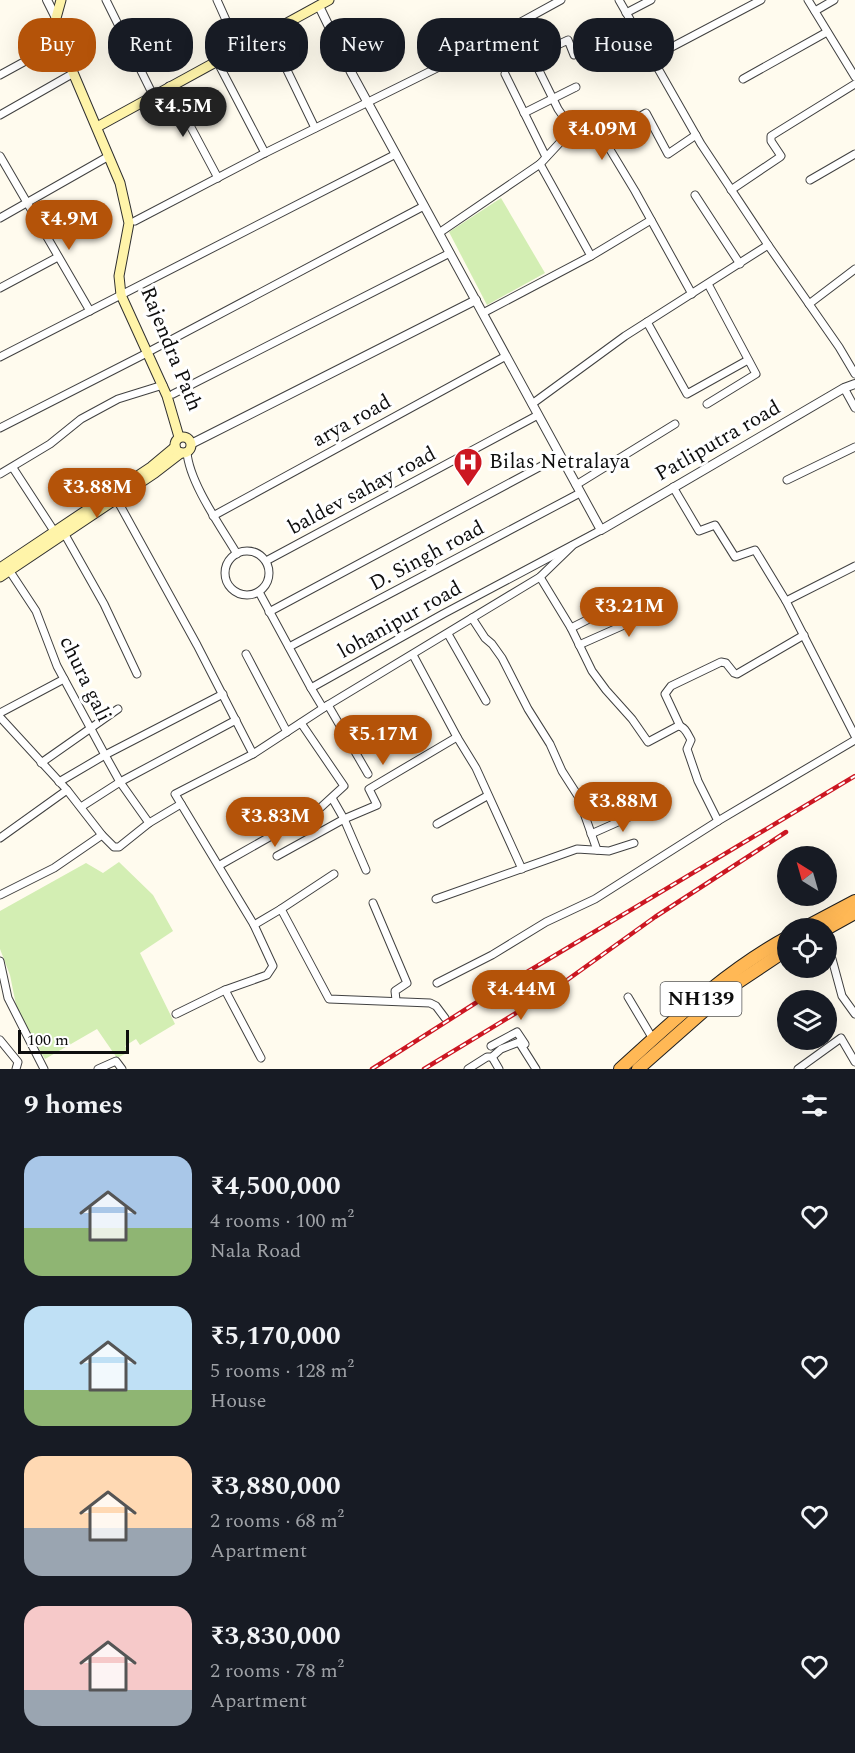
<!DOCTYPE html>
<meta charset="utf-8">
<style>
body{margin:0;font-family:Spectral,serif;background:#20242c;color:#f1f3f6;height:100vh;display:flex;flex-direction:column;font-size:22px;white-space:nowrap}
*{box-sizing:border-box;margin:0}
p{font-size:20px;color:#9ea1a6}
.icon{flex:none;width:33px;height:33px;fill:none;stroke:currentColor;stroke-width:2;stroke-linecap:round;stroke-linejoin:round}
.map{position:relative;height:1069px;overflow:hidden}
.sheet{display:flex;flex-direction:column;background:#171b24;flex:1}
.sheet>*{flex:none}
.guide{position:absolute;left:18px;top:18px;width:819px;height:54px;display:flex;gap:12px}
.needle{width:39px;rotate:323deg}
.controls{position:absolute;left:777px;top:846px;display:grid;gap:12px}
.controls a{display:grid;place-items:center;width:60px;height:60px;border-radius:50%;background:#171b24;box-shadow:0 6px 24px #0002;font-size:30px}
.scale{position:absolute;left:18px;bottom:15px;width:111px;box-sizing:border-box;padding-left:6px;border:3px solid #0e0e0e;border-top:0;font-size:16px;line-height:21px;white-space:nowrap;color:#0e0e0e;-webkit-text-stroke:4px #fff;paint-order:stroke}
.price{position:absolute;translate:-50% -51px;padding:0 14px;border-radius:21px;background:#b45309;color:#fff;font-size:20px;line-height:39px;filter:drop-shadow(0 2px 3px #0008)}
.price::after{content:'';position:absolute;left:50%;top:36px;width:18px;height:14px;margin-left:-9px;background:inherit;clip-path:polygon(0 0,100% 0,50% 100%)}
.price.selected{background:#222;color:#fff}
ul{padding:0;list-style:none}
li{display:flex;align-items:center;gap:18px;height:150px;padding:0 24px}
li span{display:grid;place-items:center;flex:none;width:168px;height:120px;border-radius:18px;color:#555}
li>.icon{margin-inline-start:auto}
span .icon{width:72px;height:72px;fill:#fffc;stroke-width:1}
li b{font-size:26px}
h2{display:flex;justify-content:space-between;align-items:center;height:72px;padding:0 24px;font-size:26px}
.pill{padding:0 21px;border-radius:24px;background:#171b24;box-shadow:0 6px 24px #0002;font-size:21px;line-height:54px}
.pill.selected{background:#b45309;color:#fff}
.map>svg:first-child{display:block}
</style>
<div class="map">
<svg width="855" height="1069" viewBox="0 0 855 1069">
<rect width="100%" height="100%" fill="#fffbee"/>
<g fill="#d3eeb3">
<path d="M501,198l44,75 -58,32 -38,-73z"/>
<path d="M119,862l34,33 20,36 -33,22 35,71 -35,21 -4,-6 -11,7 4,6 -12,6 -20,-29 -52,30 -28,-49 -7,-35 -10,-26v-38l86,-48 17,10z"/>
</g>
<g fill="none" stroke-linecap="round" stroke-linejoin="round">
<g stroke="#414141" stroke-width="9">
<g id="minor">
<path d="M106,0l47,95"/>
<path d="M217,0l22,49"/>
<path d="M808,0l47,77"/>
<path d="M815,11l19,-11"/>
<path d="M626,13l25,-13"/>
<path d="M516,24l42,85 11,16 -3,11 -26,28"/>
<path d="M269,33l46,95"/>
<path d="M532,57l36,-17 6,15 45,-21"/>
<path d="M651,58l110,-58"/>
<path d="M217,61l48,92"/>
<path d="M505,74l41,83"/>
<path d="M0,75l64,-35"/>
<path d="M743,79l84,-47"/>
<path d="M169,86l49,92"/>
<path d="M524,113l52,-26"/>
<path d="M0,115l72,-41"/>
<path d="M0,156l90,155"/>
<path d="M810,180l45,-26"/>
<path d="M731,190l49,-33 1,-1 -10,-15v-5l84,-52"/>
<path d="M695,195l45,69"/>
<path d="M0,218l109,-62"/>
<path d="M135,221l130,-68 172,-85 124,-68"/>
<path d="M439,233l101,-69 51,92 -108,57"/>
<path d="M768,245l71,102 16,27"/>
<path d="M591,256l60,-36"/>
<path d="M0,288l58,-31"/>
<path d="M692,294l-57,-103 -32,-53 43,-25 22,41 28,-19"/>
<path d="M809,304l46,-35"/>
<path d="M647,322l40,72 61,-34"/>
<path d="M152,350l272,-144"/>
<path d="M0,357l396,-203"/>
<path d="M844,388l11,20"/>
<path d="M173,394l277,-141"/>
<path d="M532,404l93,-68 143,-91 -67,-101 -82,-144"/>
<path d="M707,404l49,-30 -48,-90"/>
<path d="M0,428l147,-75"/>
<path d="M187,452c2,30 34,75 50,102"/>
<path d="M13,468l41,63"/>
<path d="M0,474l50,-30 31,-25 37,-20 45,-14"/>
<path d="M787,480l68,-33"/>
<path d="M576,485l99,-61"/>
<path d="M673,487l26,44 16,-6 20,32 20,-7 31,51"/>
<path d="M116,498l81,147 56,109"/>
<path d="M213,516l293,-160"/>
<path d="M64,533l40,71 33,70"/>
<circle cx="247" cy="573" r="22"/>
<path d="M266,561l272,-146"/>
<path d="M855,566l-69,35 69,135"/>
<path d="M9,570l27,41 21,55 48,89 -46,27"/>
<path d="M540,577l31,51 21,43 14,19 26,29 16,23 30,-16c7,0 10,9 13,14l-4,9 11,32 20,40"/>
<path d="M259,592l52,96 132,-74 158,-84"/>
<path d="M269,612l291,-156"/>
<path d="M472,618l13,20 7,6 10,14 26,51 22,35 12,27 16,25 19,54"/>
<path d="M571,628l58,-29"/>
<path d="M448,634l38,67"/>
<path d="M579,645l88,-39"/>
<path d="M289,647l291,-154"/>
<path d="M246,654l41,78"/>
<path d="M311,688l12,20"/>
<path d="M328,705l40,69"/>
<path d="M0,713l64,-34"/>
<path d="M0,717l67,73 35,45 12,12h5l30,-24 32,-19"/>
<path d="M680,726l-15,-32 6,-8 50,-24 5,1 8,10 3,1 67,-39"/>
<path d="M457,737l19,31 46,101"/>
<path d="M41,763l77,-54"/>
<path d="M332,798l12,21 22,51"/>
<path d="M81,807l39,-25 116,-62"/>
<path d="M149,823l-29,-41 -15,-27 118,-61"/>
<path d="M437,824l50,-28"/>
<path d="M591,834l54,-24"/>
<path d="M0,838l67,-48"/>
<path d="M277,856l67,-37 33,-14 -8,-16 88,-52 -44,-82"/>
<path d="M220,865l99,-56 25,-23 -43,-63"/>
<path d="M0,895l54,-27 48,-33"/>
<path d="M436,899l141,-50 32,2 25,-8"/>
<path d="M373,903l34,80 -12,8 1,9"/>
<path d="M281,909l53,-35"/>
<path d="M254,925l27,-16 48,90 101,4 6,3 9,12"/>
<path d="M826,949l6,10 10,37 13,18"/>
<path d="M0,961l8,37 36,71"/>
<path d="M437,983l55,-28 54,-33 49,-23 123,-78 137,-81"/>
<path d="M225,990l36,68"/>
<path d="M628,997l25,42"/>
<path d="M176,1014l49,-24 42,-15 6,-9 -19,-41 -79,-131 78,-40 75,-49 212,-128 32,-31"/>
<path d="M0,1040l18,22 -2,7"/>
<path d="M491,1046l26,-14 8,12"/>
<path d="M492,1057l7,12"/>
<path d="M98,1069l18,-8 6,8"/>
<path d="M468,1069l19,-12h5l9,-8 18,-7 17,27"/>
<path d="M798,1069l43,-31 14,24"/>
</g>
</g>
<g stroke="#414141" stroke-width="10">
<g id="tertiary">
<path d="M47,0l9,18"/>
<path d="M319,6l32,66 250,458 243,-142 11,-4"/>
<path d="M191,444l285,-144"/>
</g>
</g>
<g stroke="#303030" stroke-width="11">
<g id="secondary">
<path d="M61,0l-5,18 4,24 60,141 9,40 -10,53 2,19 46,101 12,41"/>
<path d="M97,127l232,-127"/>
<circle cx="183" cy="445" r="8"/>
<path d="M0,568l151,-101 24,-20"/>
<path d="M0,577l155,-104 26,-20"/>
</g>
</g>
<g stroke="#1f1f1f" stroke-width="14">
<g id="trunk">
<path d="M804,928l51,-27"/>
<path d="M826,929l29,-16"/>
<path d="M620,1069c52,-47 105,-98 168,-132"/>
<path d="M638,1069l93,-82 57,-38"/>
</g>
</g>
<use href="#minor" stroke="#fff" stroke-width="7"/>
<use href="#tertiary" stroke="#fff" stroke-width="8"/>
<use href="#secondary" stroke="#fff4a9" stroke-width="9"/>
<use href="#trunk" stroke="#ffb855" stroke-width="12"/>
<g stroke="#cc1722" stroke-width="4.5">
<g id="rail">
<path d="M372,1069l113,-72 370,-221"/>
<path d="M424,1069l125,-76 106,-76 131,-85"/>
</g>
</g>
<use href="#rail" stroke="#fff" stroke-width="2" stroke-dasharray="7" stroke-linecap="butt"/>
</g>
<defs>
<g id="hospital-pin" transform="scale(1.5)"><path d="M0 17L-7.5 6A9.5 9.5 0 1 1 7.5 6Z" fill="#cc1722" stroke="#fff"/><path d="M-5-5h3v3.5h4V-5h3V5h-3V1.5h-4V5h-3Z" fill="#fff"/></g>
</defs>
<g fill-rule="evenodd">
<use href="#hospital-pin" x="468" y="462"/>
</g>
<g text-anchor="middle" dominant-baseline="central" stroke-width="6" stroke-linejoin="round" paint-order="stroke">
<rect fill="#fff" stroke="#565656" stroke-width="1.5" x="660.5" y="982" width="81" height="34" rx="4.5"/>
<g font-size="20" font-weight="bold" fill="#0e0e0e">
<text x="701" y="999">NH139</text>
</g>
<g font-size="21" fill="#0e0e0e" stroke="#fff">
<text transform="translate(171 349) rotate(68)">Rajendra Path</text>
<text transform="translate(352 421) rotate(-29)">arya road</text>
<text transform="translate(718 441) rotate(-30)">Patliputra road</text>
<text transform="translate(362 491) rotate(-28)">baldev sahay road</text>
<text transform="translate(427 556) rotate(-28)">D. Singh road</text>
<text transform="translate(400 620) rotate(-29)">lohanipur road</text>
<text transform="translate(85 679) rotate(64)">chura gali</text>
</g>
<g font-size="21" fill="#0e0e0e" stroke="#fff" text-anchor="start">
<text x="489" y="462">Bilas Netralaya</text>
</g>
</g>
</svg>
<div class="controls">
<a><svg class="needle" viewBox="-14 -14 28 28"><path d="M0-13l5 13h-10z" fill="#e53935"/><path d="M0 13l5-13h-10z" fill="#9ea1a6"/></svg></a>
<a><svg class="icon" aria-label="locate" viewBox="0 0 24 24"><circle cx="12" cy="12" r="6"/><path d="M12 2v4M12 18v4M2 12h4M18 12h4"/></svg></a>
<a><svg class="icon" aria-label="layers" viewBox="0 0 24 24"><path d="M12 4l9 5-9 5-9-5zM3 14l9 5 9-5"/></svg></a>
</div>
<div class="scale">100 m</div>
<b class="price selected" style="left:183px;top:138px">₹4.5M</b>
<b class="price" style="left:602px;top:161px">₹4.09M</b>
<b class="price" style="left:69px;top:251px">₹4.9M</b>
<b class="price" style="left:97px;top:519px">₹3.88M</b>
<b class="price" style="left:629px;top:638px">₹3.21M</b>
<b class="price" style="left:383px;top:766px">₹5.17M</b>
<b class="price" style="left:623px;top:833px">₹3.88M</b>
<b class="price" style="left:275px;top:848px">₹3.83M</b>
<b class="price" style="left:521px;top:1021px">₹4.44M</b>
<div class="guide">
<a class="pill selected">Buy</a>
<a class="pill">Rent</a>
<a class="pill">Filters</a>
<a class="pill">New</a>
<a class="pill">Apartment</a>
<a class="pill">House</a>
</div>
</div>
<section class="sheet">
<h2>9 homes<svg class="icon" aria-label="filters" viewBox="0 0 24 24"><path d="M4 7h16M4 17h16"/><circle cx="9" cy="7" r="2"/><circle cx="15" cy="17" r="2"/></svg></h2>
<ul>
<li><span style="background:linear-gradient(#a9c7e8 60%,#8fb573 0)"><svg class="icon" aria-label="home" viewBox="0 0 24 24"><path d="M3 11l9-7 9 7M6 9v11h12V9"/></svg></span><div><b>₹4,500,000</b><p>4 rooms · 100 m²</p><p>Nala Road</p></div><svg class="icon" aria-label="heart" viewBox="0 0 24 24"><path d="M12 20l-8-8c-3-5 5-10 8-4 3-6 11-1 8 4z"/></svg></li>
<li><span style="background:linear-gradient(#bfe0f5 70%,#8fb573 0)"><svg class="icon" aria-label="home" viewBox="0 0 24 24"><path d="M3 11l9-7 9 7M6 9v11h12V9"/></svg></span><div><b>₹5,170,000</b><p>5 rooms · 128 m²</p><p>House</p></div><svg class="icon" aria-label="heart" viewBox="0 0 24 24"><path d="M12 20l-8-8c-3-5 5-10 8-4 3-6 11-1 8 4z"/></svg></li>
<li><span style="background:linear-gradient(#ffd9b3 60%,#9aa5b1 0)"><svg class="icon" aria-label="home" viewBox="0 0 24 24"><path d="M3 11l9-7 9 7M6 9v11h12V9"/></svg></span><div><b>₹3,880,000</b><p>2 rooms · 68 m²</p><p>Apartment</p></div><svg class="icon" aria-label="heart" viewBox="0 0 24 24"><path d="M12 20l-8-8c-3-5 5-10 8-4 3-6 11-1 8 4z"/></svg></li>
<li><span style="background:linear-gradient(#f6c9c9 70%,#9aa5b1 0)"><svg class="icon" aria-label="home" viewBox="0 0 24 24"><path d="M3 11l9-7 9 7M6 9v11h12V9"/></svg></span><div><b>₹3,830,000</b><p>2 rooms · 78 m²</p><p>Apartment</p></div><svg class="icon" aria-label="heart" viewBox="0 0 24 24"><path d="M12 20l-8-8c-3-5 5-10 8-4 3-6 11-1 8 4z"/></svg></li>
</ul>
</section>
